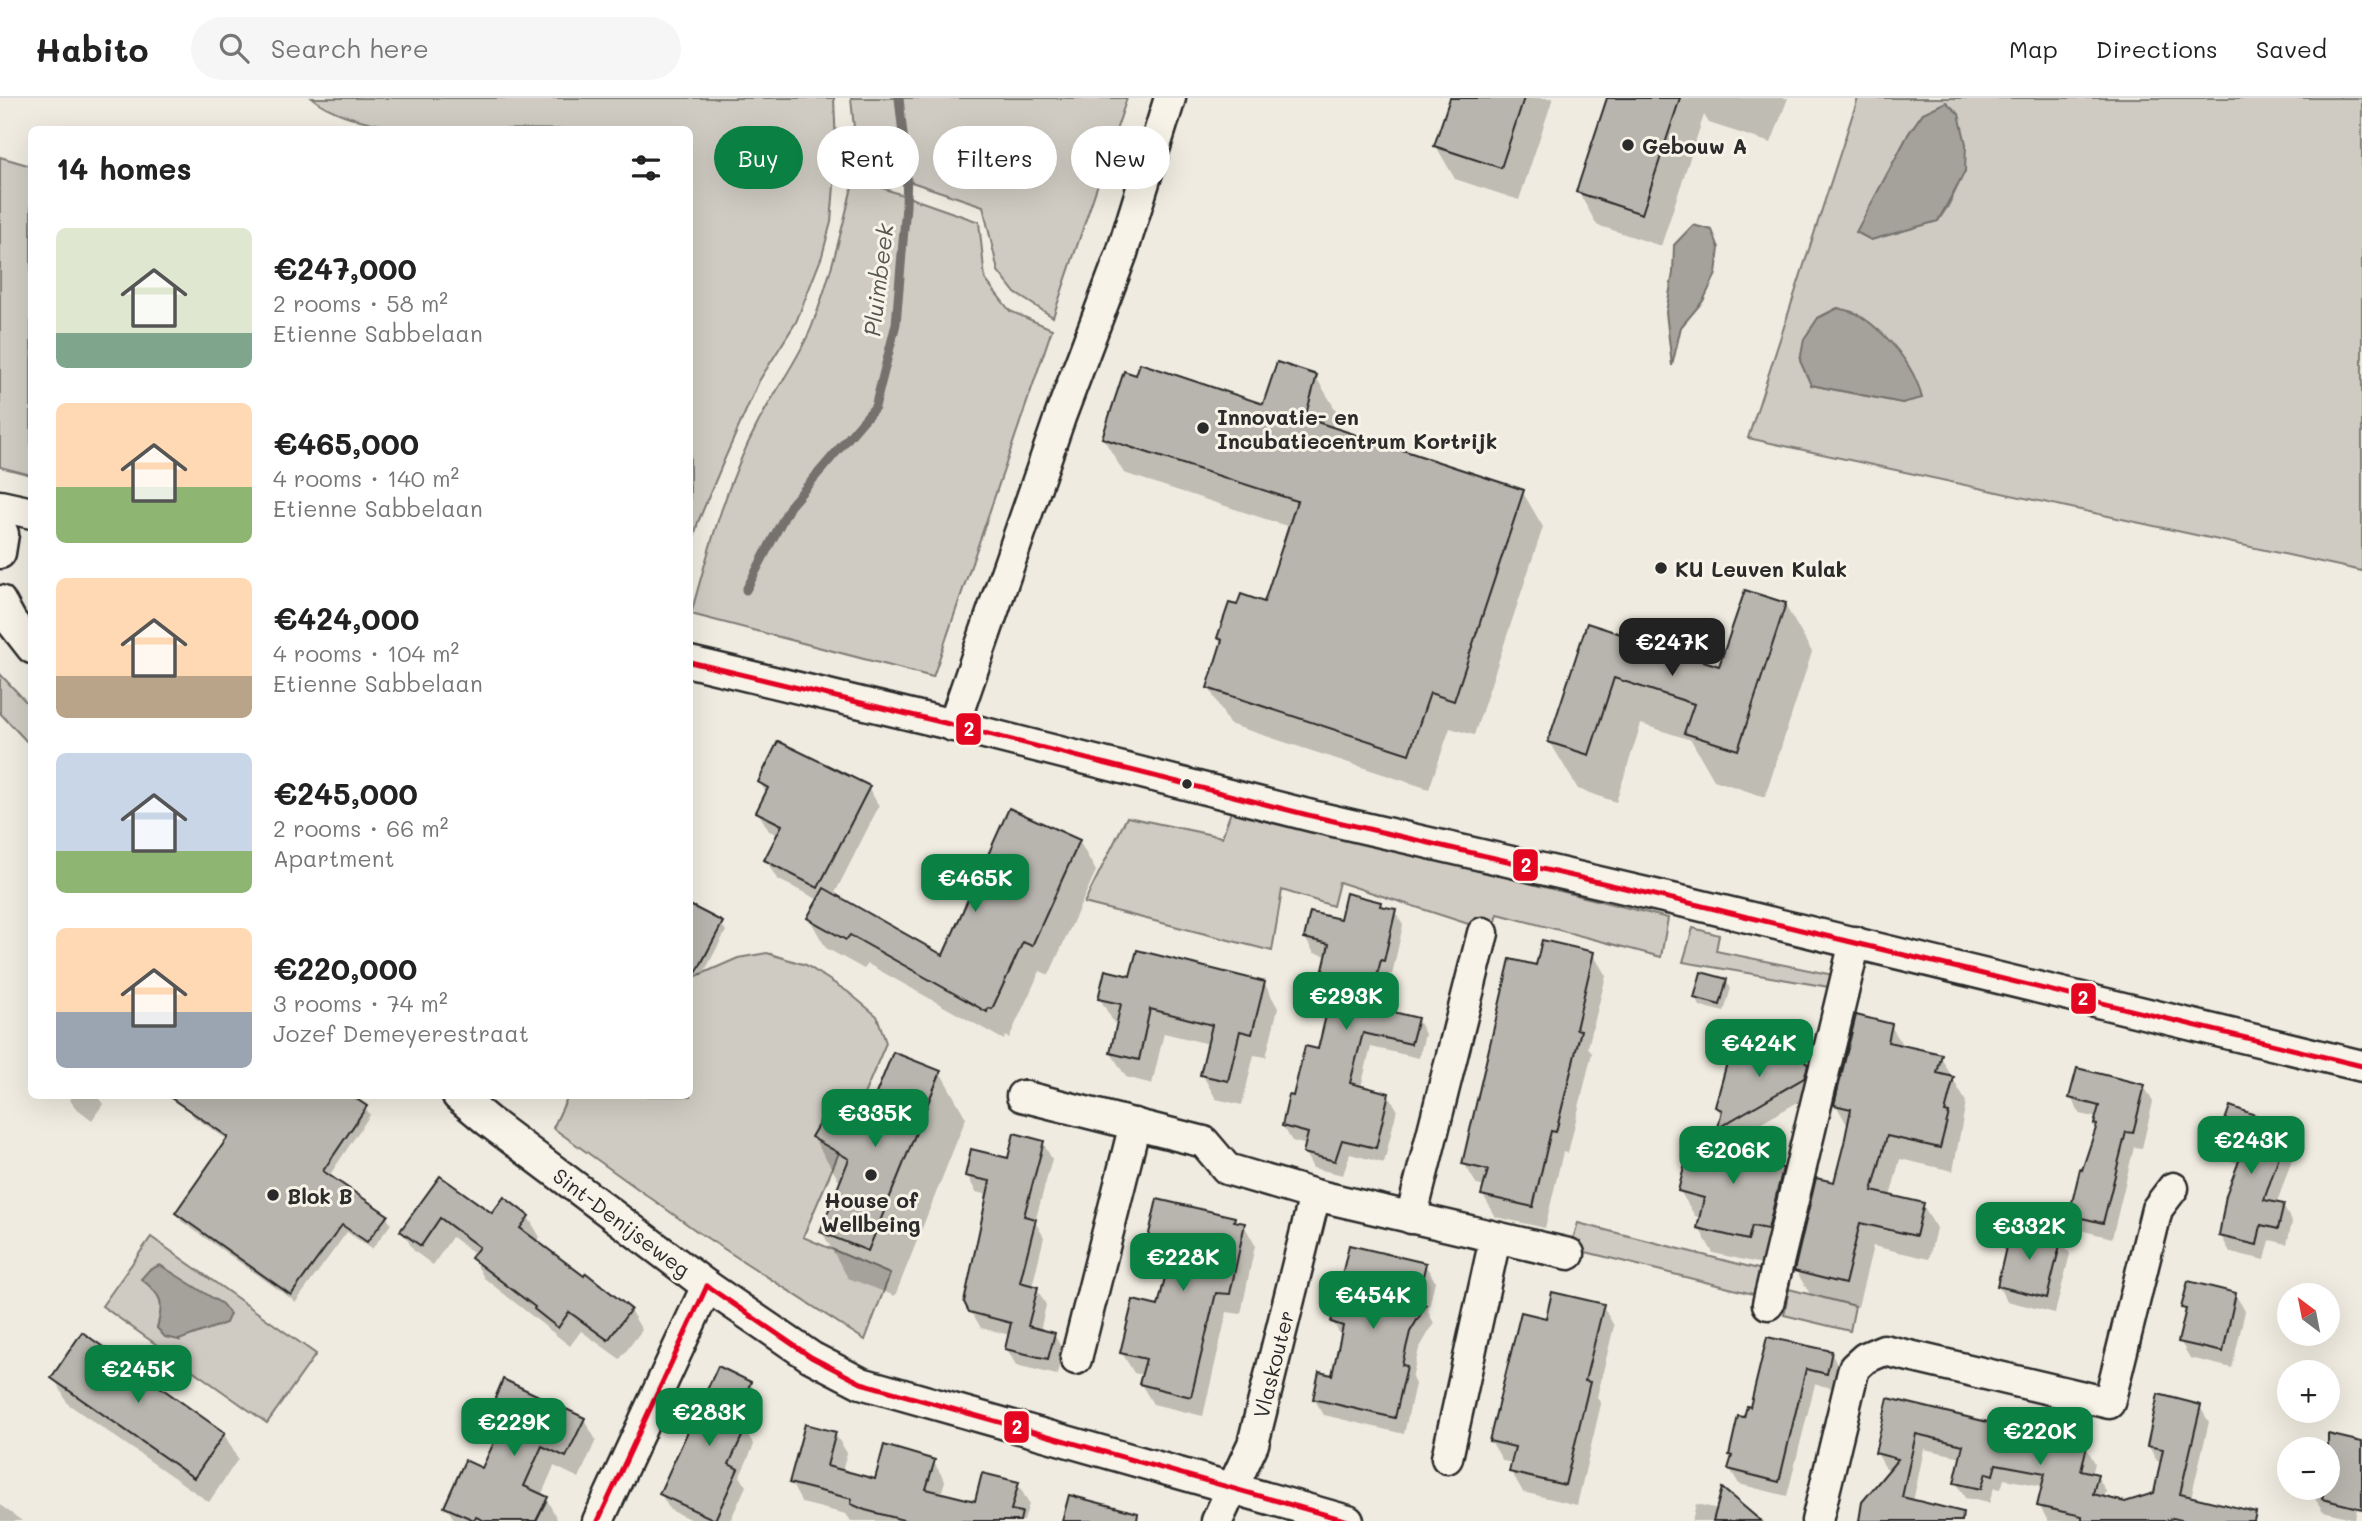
<!DOCTYPE html>
<meta charset="utf-8">
<style>
body{margin:0;font-family:Mali,sans-serif;background:#f6f6f6;color:#222;height:100vh;display:flex;flex-direction:column;font-size:26px;white-space:nowrap}
*{box-sizing:border-box;margin:0}
p{font-size:23px;color:#767676}
.icon{flex:none;width:38px;height:38px;fill:none;stroke:currentColor;stroke-width:2;stroke-linecap:round;stroke-linejoin:round}
.map{position:relative;flex:1;overflow:hidden}
.side{position:absolute;left:28px;top:28px;width:665px;height:973px;display:flex;flex-direction:column;background:#fff;border-radius:10px;box-shadow:0 7px 28px #0002}
.side>*{flex:none}
.top-card{position:absolute;left:714px;top:28px;width:665px;height:63px;display:flex;gap:14px}
.needle{width:46px;rotate:328deg}
.controls{position:absolute;left:2277px;top:1185px;display:grid;gap:14px}
.controls a{display:grid;place-items:center;width:63px;height:63px;border-radius:50%;background:#fff;box-shadow:0 7px 28px #0002;font-size:35px}
.price{position:absolute;translate:-50% -60px;padding:0 16px;border-radius:14px;background:#0b8043;color:#fff;font-size:23px;line-height:46px;filter:drop-shadow(0 2px 4px #0008)}
.price::after{content:'';position:absolute;left:50%;top:42px;width:21px;height:16px;margin-left:-10px;background:inherit;clip-path:polygon(0 0,100% 0,50% 100%)}
.price.selected{background:#222;color:#fff}
ul{padding:0;list-style:none}
li{display:flex;align-items:center;gap:21px;height:175px;padding:0 28px}
li span{display:grid;place-items:center;flex:none;width:196px;height:140px;border-radius:10px;color:#555}
li>.icon{margin-inline-start:auto}
span .icon{width:84px;height:84px;fill:#fffc;stroke-width:1}
li b{font-size:30px}
h2{display:flex;justify-content:space-between;align-items:center;height:84px;padding:0 28px;font-size:30px}
.tag{padding:0 24px;border-radius:32px;background:#fff;box-shadow:0 7px 28px #0002;font-size:24px;line-height:63px}
.tag.selected{background:#0b8043;color:#fff}
header{display:flex;align-items:center;gap:42px;box-sizing:border-box;height:98px;padding:0 35px;background:#fff;border-bottom:2px solid #e0e0e0}
header strong{font-size:33px}
nav{display:flex;gap:38px;margin-inline-start:auto;font-size:24px}
.search{width:490px;height:63px;background:#f6f6f6;display:flex;align-items:center;gap:18px;box-sizing:border-box;padding:0 24px;border-radius:38px;color:#767676;font-size:26px}
.map>svg:first-child{display:block}
</style>
<header>
<strong>Habito</strong>
<div class="search"><svg class="icon" aria-label="search" viewBox="0 0 24 24"><circle cx="10" cy="10" r="6"/><path d="M15 15l6 6"/></svg>Search here</div>
<nav><a>Map</a><a>Directions</a><a>Saved</a></nav>
</header>
<div class="map">
<svg width="2362" height="1423" viewBox="0 0 2362 1423">
<rect width="100%" height="100%" fill="#efebe0"/>
<filter id="ink" filterUnits="userSpaceOnUse"><feTurbulence type="fractalNoise" baseFrequency=".0143" numOctaves="2"/><feDisplacementMap in="SourceGraphic" scale="14" xChannelSelector="R" yChannelSelector="G"/><feConvolveMatrix kernelMatrix="1 2 1 2 8 2 1 2 1" color-interpolation-filters="sRGB"/></filter>
<g filter="url(#ink)">
<g fill="#cfcbc2" stroke="#7d7b76" stroke-width="2" fill-rule="evenodd">
<path d="M312,0h522l2,48 -2,40 -3,36 -9,34 -26,66 -37,59 -34,77 -27,64 -8,30v-422l-304,-1 -2,-3c-25,-6 -52,-12 -72,-28z"/>
<path d="M851,0h276l-74,219 -38,-24 -17,-22 -15,-65 -113,-38 -13,-10z"/>
<path d="M1858,0h504v473l-614,-133zM1923,15l42,58 -17,35 -10,15 -67,19 -14,-8 52,-99zM1837,210l21,6 44,89 -91,-18 7,-67z"/>
<path d="M0,59l31,9v309l-31,-8z"/>
<path d="M854,80l125,44 6,57 25,32 42,18 -119,348 -242,-63c18,-66 35,-130 67,-191 16,-31 41,-64 54,-97 18,-47 31,-99 42,-148z"/>
<path d="M0,576l31,33v39l-31,-33z"/>
<path d="M1232,711l436,109 -7,39 -163,-43 -5,18 -154,-50 -6,24 -51,-16 -10,61 -188,-48 43,-86 95,20z"/>
<path d="M1693,830l26,7 -3,16 117,24 -4,12 -146,-25z"/>
<path d="M767,855l39,12 42,27 29,24 9,27 -83,194 87,37 -25,66 -167,-108 -145,-104 15,-32h122v-117l48,-21z"/>
<path d="M1578,1125l184,47 -9,24 -183,-46z"/>
<path d="M151,1139l165,117 -49,69 -165,-117zM158,1194l21,48 -22,-12 5,-19z"/>
<path d="M1789,1191l66,17 -5,25 -66,-16z"/>
</g>
<g fill="#a4a29a" stroke="#74726e" stroke-width="2">
<path d="M1946,4l13,12 7,30 -1,27 -27,50 -67,19 -15,-8 53,-99 14,-20z"/>
<path d="M1693,127l19,5 7,18 -3,26 -13,27 -22,26 -9,39 -6,-54 7,-39 1,-28z"/>
<path d="M1838,210c6,2 15,3 21,7 28,18 56,51 63,83l-20,5 -91,-18 -11,-24 4,-22 14,-21z"/>
<path d="M160,1167l62,39 8,10 -4,9 -47,17 -14,-3 -8,-9c7,-26 6,-32 -16,-49l8,-9z"/>
</g>
<g fill="#0003">
<path d="M1452,0h101l-34,102 -64,-21 -19,-33z"/>
<path d="M1609,0h179l-17,45 -62,-20 -5,-8 -43,131 -64,-21 -19,-34z"/>
<path d="M1316,279l21,35 -5,16 190,63 21,36 -69,208 -24,-7 -21,61 -200,-65 -20,-36 14,-44 -4,-6 19,-31 27,-3 25,-77 -166,-54 -21,-35 161,-32z"/>
<path d="M1785,507l27,47 -47,145 -51,-17 -23,-40 -50,-16 -25,78 -38,-13 -28,-47 38,-116 133,42z"/>
<path d="M760,684l108,5 11,19 -45,89 110,62 135,-116 17,30 -47,104 -9,-4 -31,67 -4,-2 -1,4 -136,-76 -4,5 -38,-21 -17,-30 10,-18 -42,-21 -11,-19 13,-25 -10,-4 -11,-19 9,-17z"/>
<path d="M1380,805l3,5 11,2 9,15 -11,50 -3,-1 -9,37 37,8 8,15 -6,24 -48,-11 -10,40 27,7 9,15 -13,54 -34,-9 -7,21 -30,-7 -8,-15 2,-8 -15,-4 -9,-15 11,-28 25,-47 8,-41 -8,-15 9,-39 -14,-3 -9,-15z"/>
<path d="M690,808l31,18 5,7 -24,45 -5,-3 -7,14z"/>
<path d="M1593,856l13,22 -18,71 4,6 -24,100 -5,-1 -18,76 -49,-11 -13,-22 2,-8 -8,-2 -13,-22 73,-196z"/>
<path d="M1132,880l132,5 14,25 -12,49 -12,-2 -12,50 -26,-6 -14,-25 7,-30 -45,-11 -12,51 -26,-7 -15,-24 7,-29 -4,-1 -14,-24z"/>
<path d="M1726,883l5,7 -7,24 -24,-6 -4,-8z"/>
<path d="M1891,928l13,21 36,9 26,46 -13,69 -53,-12 -10,38 33,8 13,23 -7,31 -56,-13 -15,61 -48,-13 -14,-23 39,-87 14,-56 -13,-23z"/>
<path d="M1747,967l59,1 9,16 -3,12 -75,43 12,3 3,5 17,3 27,47 -14,58 -16,-3 -4,14 -49,-11 -14,-25 2,-10 -6,-2 -15,-25 31,-30 12,-28 -4,-6 3,-11 -6,-10z"/>
<path d="M940,974l26,46 -71,178 -47,-18 -26,-46 19,-48 -28,-47 50,-7z"/>
<path d="M2144,988l9,16 -11,46 -8,-1 -22,91 -32,-8 -10,-16 28,-87v-9l-18,-4 -9,-16z"/>
<path d="M73,998h24l6,8 -11,16 -17,-13 -5,-7z"/>
<path d="M198,998h33l19,13 10,-13h89l16,11 5,8 -41,61 57,40 5,8 -19,25 -25,-17 -51,70 -115,-81 -4,-8 51,-73 -34,-23 -5,-8z"/>
<path d="M2257,1020l3,5 26,9 10,16 -20,57 7,1 9,16 -5,22 -17,-4 -5,20 -35,-8 -9,-16 19,-72 -12,-4 -9,-16z"/>
<path d="M1043,1045l9,16 -17,63 9,15 -12,50 5,2 9,16 -6,26 14,3 9,17 -6,24 -41,-10 -9,-16 3,-14 -29,-7 -16,-27 24,-106 -13,-3 -9,-17 43,-15z"/>
<path d="M441,1081l51,36 36,2 12,20 -4,5 94,68 12,20 -22,29 -39,-28 -11,15 -86,-68 -11,-20 3,-3 -24,-18 -19,28 -19,-14 -12,-20z"/>
<path d="M1233,1121l3,4 8,2 11,20 -14,69 -14,-2 -24,104 -50,-12 -12,-20 2,-9 -9,-2 -12,-20 37,-45 9,-35 -9,-2 -12,-20z"/>
<path d="M2061,1141l9,15 -15,59 -48,-12 -9,-15z"/>
<path d="M1425,1167l10,16 -7,31 6,11 -15,26 -7,29 3,6 -11,50 -80,-19 -10,-16 19,-22 9,-39 -9,-16z"/>
<path d="M2235,1196l10,17 -13,57 -42,-10 -10,-17 7,-27 -4,-6z"/>
<path d="M1603,1208l11,20 -17,71 4,7 -24,101 -54,-13 -12,-21 2,-8 -10,-2 -12,-20 56,-121z"/>
<path d="M1768,1241l63,14 9,16 -4,20 -21,-5 -28,112 -48,-12 -9,-15 3,-11 -2,-4 20,-45z"/>
<path d="M54,1280l170,56 14,25 -29,43 -141,-98z"/>
<path d="M750,1285l10,16 -15,31 9,15 -14,31 6,10 -16,35h-36l-24,-11 -9,-16z"/>
<path d="M1890,1302l196,47 9,16 -3,12 5,1 9,15 -2,8 21,5 31,-9 6,-33 -5,-1 -9,-16 52,-38 9,15 -18,76 36,23h-179l-9,-16 4,-19 -39,-7 -3,10 -7,-1 -5,15 -24,-5 -9,-16 6,-25 -38,-8 -11,53 12,19h-64l30,-51 -5,-1 -9,-16z"/>
<path d="M492,1312l92,9 12,21 -17,38 -25,-12 -13,30 5,2 12,23h-103l-9,-15 37,-36 19,-42z"/>
<path d="M835,1336l12,19 -5,19 34,9 57,-20 12,20 -4,13 35,9 42,-19 11,20 -5,17h-173l-5,-7 -44,-11 -11,-20z"/>
<path d="M2330,1338l32,7v62l-4,-1 -3,15 -32,-8 -9,-14 3,-9h11l-1,-39z"/>
<path d="M1696,1406l22,5 39,12h-65z"/>
<path d="M0,1407l22,16h-22z"/>
</g>
<g fill="none" stroke-linecap="round" stroke-linejoin="round">
<path stroke="#74726e" stroke-width="9" d="M746,492l44,-84 85,-99 21,-83 10,-118 1,-35 -8,-73"/>
</g>
<g fill="#b8b5ae" stroke="#2b2b2b" stroke-width="2">
<path d="M1450,0h74l-23,70 -67,-22z"/>
<path d="M1607,0h73l-38,116 -66,-22z"/>
<path d="M1277,264l40,13 -12,43 219,72 -70,211 -24,-8 -21,61 -202,-66 15,-48 -5,-2 12,-35 8,2 4,-11 23,8 33,-101 -195,-63 22,-67 12,4 4,-12 123,41z"/>
<path d="M1745,492l41,13 -48,147 -54,-17 10,-29 -80,-26 -25,77 -41,-13 39,-119 132,43z"/>
<path d="M778,643l92,45 -52,102 -54,-28 18,-35 -26,-13 12,-24 -10,-6z"/>
<path d="M1009,710l71,32 -48,106 -9,-4 -31,67 -4,-1 -1,4 -137,-77 -4,5 -39,-22 17,-30 119,67z"/>
<path d="M1346,795l35,9 -1,4 16,3 -12,52 -3,-1 -12,46 49,12 -7,26 -48,-11 -13,50 39,10 -13,55 -34,-8 -7,21 -32,-8 5,-20 -26,-7 7,-31 4,1 12,-50 13,3 12,-50 -13,-3 12,-52 -25,-6 6,-26 30,7z"/>
<path d="M690,807l33,17 -33,63z"/>
<path d="M1542,842l52,12 -18,77 5,1 -25,102 -5,-1 -18,76 -52,-12 7,-25 -26,-6 48,-205 26,6z"/>
<path d="M1137,852l128,32 -13,52 -12,-3 -12,50 -28,-6 12,-50 -38,-10 -24,-6 -11,51 -29,-7 11,-49 -23,-5 7,-29 25,6z"/>
<path d="M1701,874l26,7 -7,26 -26,-7z"/>
<path d="M1856,917l36,9 -4,18 54,12 -5,19 17,4 -9,35 4,1 -9,35 -53,-12 -15,55 52,12 -8,33 -56,-13 -15,61 -51,-13 22,-93 18,4 10,-39 7,-34 -17,-4z"/>
<path d="M1776,929l32,38 -4,13 -86,50 4,-18 -7,-3 13,-48 19,4 23,-14z"/>
<path d="M893,954l48,19 -73,180 -48,-19 29,-73 -38,-22 17,-29 34,20z"/>
<path d="M2077,970l68,17 -12,48 -7,-1 -23,91 -34,-8 11,-46 2,1 15,-45 -3,-1 5,-18 -30,-8z"/>
<path d="M168,998h184l15,10 -44,65 65,44 -21,27 -25,-17 -51,70 -116,-82 53,-76z"/>
<path d="M2230,1008l28,10 -2,4 32,10 -24,70 20,4 -6,25 -17,-4 -4,20 -38,-9 7,-41 16,-42 -25,-9z"/>
<path d="M1717,1032l33,8 -1,4 21,5 -4,17 17,4 -15,61 -16,-3 -4,14 -51,-12 7,-30 -26,-7 10,-39 22,6z"/>
<path d="M1014,1035l30,8 -20,75 12,3 -16,63 18,5 -10,39 27,7 -7,26 -43,-10 6,-26 -42,-11 -5,-10 26,-121 -25,-5 6,-27 37,9z"/>
<path d="M440,1078l52,37 12,-16 25,19 -9,12 64,48 2,-3 45,36 -23,31 -39,-28 -11,16 -24,-19 1,-2 -64,-49 8,-11 -39,-29 -19,28 -21,-15z"/>
<path d="M1157,1101l78,18 -1,4 11,2 -15,71 -14,-1 -25,104 -52,-13 7,-25 -26,-6 13,-53 25,6 12,-49 -25,-6z"/>
<path d="M2011,1128l51,11 -15,61 -50,-12z"/>
<path d="M1349,1147l77,18 -9,40 9,2 -16,27 -8,33 5,1 -12,52 -82,-19 6,-27 13,3 11,-49 -12,-4z"/>
<path d="M2188,1183l48,12 -13,59 -45,-10 8,-33 -5,-1z"/>
<path d="M1552,1194l52,12 -19,77 5,1 -25,103 -56,-13 6,-25 -26,-6 32,-129 25,6z"/>
<path d="M82,1234l143,101 -31,45 -143,-100z"/>
<path d="M1767,1239l65,14 -5,23 -21,-5 -27,113 -51,-13 4,-13 -3,-1 9,-39 6,1 3,-11 3,1z"/>
<path d="M718,1268l33,16 -18,39 13,7 -17,36 9,5 -23,51 -56,-26z"/>
<path d="M503,1281l82,39 -19,39 -24,-11 -18,40 24,11 -12,24h-51l-9,-4 -2,3 -30,-13 21,-47 17,8 24,-51 -16,-7z"/>
<path d="M2158,1296l43,11 -21,89 76,18 -2,9h-69l-12,-3 -7,3h-84v-5l-45,-10 8,-33 -49,-9 -3,11 -7,-2 -5,16 -27,-6 9,-38 -47,-11 -14,63 61,15 -1,9h-103l3,-19 36,-43 -23,-6 13,-55 199,48 -6,24 17,4 -5,20 32,8 29,-9 9,-44 -16,-3z"/>
<path d="M805,1326l31,8 -9,34 48,13 9,-34 51,15 -9,29 49,12 7,-28 37,9 -8,28 11,2 -2,9h-113l-42,-11 -14,-6 1,-5 -63,-16z"/>
<path d="M2328,1336l34,8v67l-40,-10 3,-11h3z"/>
<path d="M1722,1390l39,33h-48z"/>
<path d="M1069,1397l69,18 -1,8h-75z"/>
</g>
<g fill="none" stroke-linecap="round" stroke-linejoin="round">
<g stroke="#2b2b2b" stroke-width="35">
<g id="minor">
<path d="M0,408l32,7"/>
<path d="M0,429l3,7 -3,19"/>
<path d="M0,503l11,20 21,27"/>
<path d="M690,564l255,61 367,93 382,88 668,162"/>
<path d="M953,628l107,-309 62,-164 48,-155"/>
<path d="M458,998l30,25 219,165 104,71 50,26 487,138"/>
<path d="M1022,998l182,46 23,27 88,26 254,59"/>
<path d="M1411,1120l72,-285"/>
<path d="M1768,1206l87,-362"/>
<path d="M1076,1261l59,-235"/>
<path d="M1447,1360l48,-219"/>
<path d="M598,1423l109,-235"/>
<path d="M1217,1423l36,-77 62,-249"/>
<path d="M1817,1423l37,-153 11,-10 19,-8 225,53 48,-194 16,-21"/>
</g>
</g>
<use href="#minor" stroke="#f7f3e8" stroke-width="30"/>
<g stroke="#f7f3e8" stroke-width="10">
<g id="bus-1">
<path d="M690,564l255,61 367,93 382,88 668,162"/>
<path d="M707,1188l104,71 50,26 487,138"/>
<path d="M598,1423l109,-235"/>
</g>
</g>
<use href="#bus-1" stroke="#e40521" stroke-width="5"/>
</g>
</g>
<g fill="#2b2b2b" stroke="#f7f3e8" stroke-width="2.5">
<circle cx="1628" cy="47" r="7"/>
<circle cx="1203" cy="330" r="7"/>
<circle cx="1661" cy="470" r="7"/>
<circle cx="1187" cy="686" r="6"/>
<circle cx="871" cy="1077" r="7"/>
<circle cx="273" cy="1097" r="7"/>
</g>
<g text-anchor="middle" dominant-baseline="central" stroke-width="6" stroke-linejoin="round" paint-order="stroke">
<g font-size="21" font-weight="bold" fill="#2b2b2b" stroke="#f7f3e8" text-anchor="start">
<text x="1642" y="47">Gebouw A</text>
<text x="1217" y="318">Innovatie- en<tspan x="1217" dy="24">Incubatiecentrum Kortrijk</tspan></text>
<text x="1675" y="470">KU Leuven Kulak</text>
<text x="287" y="1097">Blok B</text>
<text x="871" y="1101" text-anchor="middle">House of<tspan x="871" dy="24">Wellbeing</tspan></text>
</g>
<g font-size="21" fill="#2b2b2b" stroke="#f7f3e8">
<text transform="translate(622 1124) rotate(37)">Sint-Denijseweg</text>
<text transform="translate(1273 1266) rotate(-76)">Vlaskouter</text>
</g>
<g font-size="23" font-style="italic" fill="#555552" stroke="#f7f3e8">
<text transform="translate(878 182) rotate(-83)">Pluimbeek</text>
</g>
</g>
<g stroke="#f7f3e8" stroke-width="2.5">
<rect x="955" y="614" width="27" height="34" rx="7" fill="#e40521"/>
<rect x="1512" y="750" width="27" height="34" rx="7" fill="#e40521"/>
<rect x="2070" y="884" width="27" height="33" rx="7" fill="#e40521"/>
<rect x="1003" y="1312" width="27" height="34" rx="7" fill="#e40521"/>
</g>
<g font-size="19" text-anchor="middle" font-weight="bold" fill="#fff">
<text x="969" y="638">2</text>
<text x="1526" y="774">2</text>
<text x="2083" y="907">2</text>
<text x="1017" y="1336">2</text>
</g>
</svg>
<div class="controls">
<a><svg class="needle" viewBox="-14 -14 28 28"><path d="M0-13l5 13h-10z" fill="#e53935"/><path d="M0 13l5-13h-10z" fill="#767676"/></svg></a>
<a>+</a>
<a>−</a>
</div>
<b class="price selected" style="left:1672px;top:580px">€247K</b>
<b class="price" style="left:975px;top:816px">€465K</b>
<b class="price" style="left:1346px;top:934px">€293K</b>
<b class="price" style="left:1759px;top:981px">€424K</b>
<b class="price" style="left:875px;top:1051px">€335K</b>
<b class="price" style="left:2251px;top:1078px">€243K</b>
<b class="price" style="left:1733px;top:1088px">€206K</b>
<b class="price" style="left:2029px;top:1164px">€332K</b>
<b class="price" style="left:1183px;top:1195px">€228K</b>
<b class="price" style="left:1373px;top:1233px">€454K</b>
<b class="price" style="left:138px;top:1307px">€245K</b>
<b class="price" style="left:709px;top:1350px">€283K</b>
<b class="price" style="left:514px;top:1360px">€229K</b>
<b class="price" style="left:2040px;top:1369px">€220K</b>
<div class="top-card">
<a class="tag selected">Buy</a>
<a class="tag">Rent</a>
<a class="tag">Filters</a>
<a class="tag">New</a>
</div>
<section class="side">
<h2>14 homes<svg class="icon" aria-label="filters" viewBox="0 0 24 24"><path d="M4 7h16M4 17h16"/><circle cx="9" cy="7" r="2"/><circle cx="15" cy="17" r="2"/></svg></h2>
<ul>
<li><span style="background:linear-gradient(#dfe7d0 75%,#7fa58c 0)"><svg class="icon" aria-label="home" viewBox="0 0 24 24"><path d="M3 11l9-7 9 7M6 9v11h12V9"/></svg></span><div><b>€247,000</b><p>2 rooms · 58 m²</p><p>Etienne Sabbelaan</p></div></li>
<li><span style="background:linear-gradient(#ffd9b3 60%,#8fb573 0)"><svg class="icon" aria-label="home" viewBox="0 0 24 24"><path d="M3 11l9-7 9 7M6 9v11h12V9"/></svg></span><div><b>€465,000</b><p>4 rooms · 140 m²</p><p>Etienne Sabbelaan</p></div></li>
<li><span style="background:linear-gradient(#ffd9b3 70%,#b9a48a 0)"><svg class="icon" aria-label="home" viewBox="0 0 24 24"><path d="M3 11l9-7 9 7M6 9v11h12V9"/></svg></span><div><b>€424,000</b><p>4 rooms · 104 m²</p><p>Etienne Sabbelaan</p></div></li>
<li><span style="background:linear-gradient(#c9d6e8 70%,#8fb573 0)"><svg class="icon" aria-label="home" viewBox="0 0 24 24"><path d="M3 11l9-7 9 7M6 9v11h12V9"/></svg></span><div><b>€245,000</b><p>2 rooms · 66 m²</p><p>Apartment</p></div></li>
<li><span style="background:linear-gradient(#ffd9b3 60%,#9aa5b1 0)"><svg class="icon" aria-label="home" viewBox="0 0 24 24"><path d="M3 11l9-7 9 7M6 9v11h12V9"/></svg></span><div><b>€220,000</b><p>3 rooms · 74 m²</p><p>Jozef Demeyerestraat</p></div></li>
</ul>
</section>
</div>
